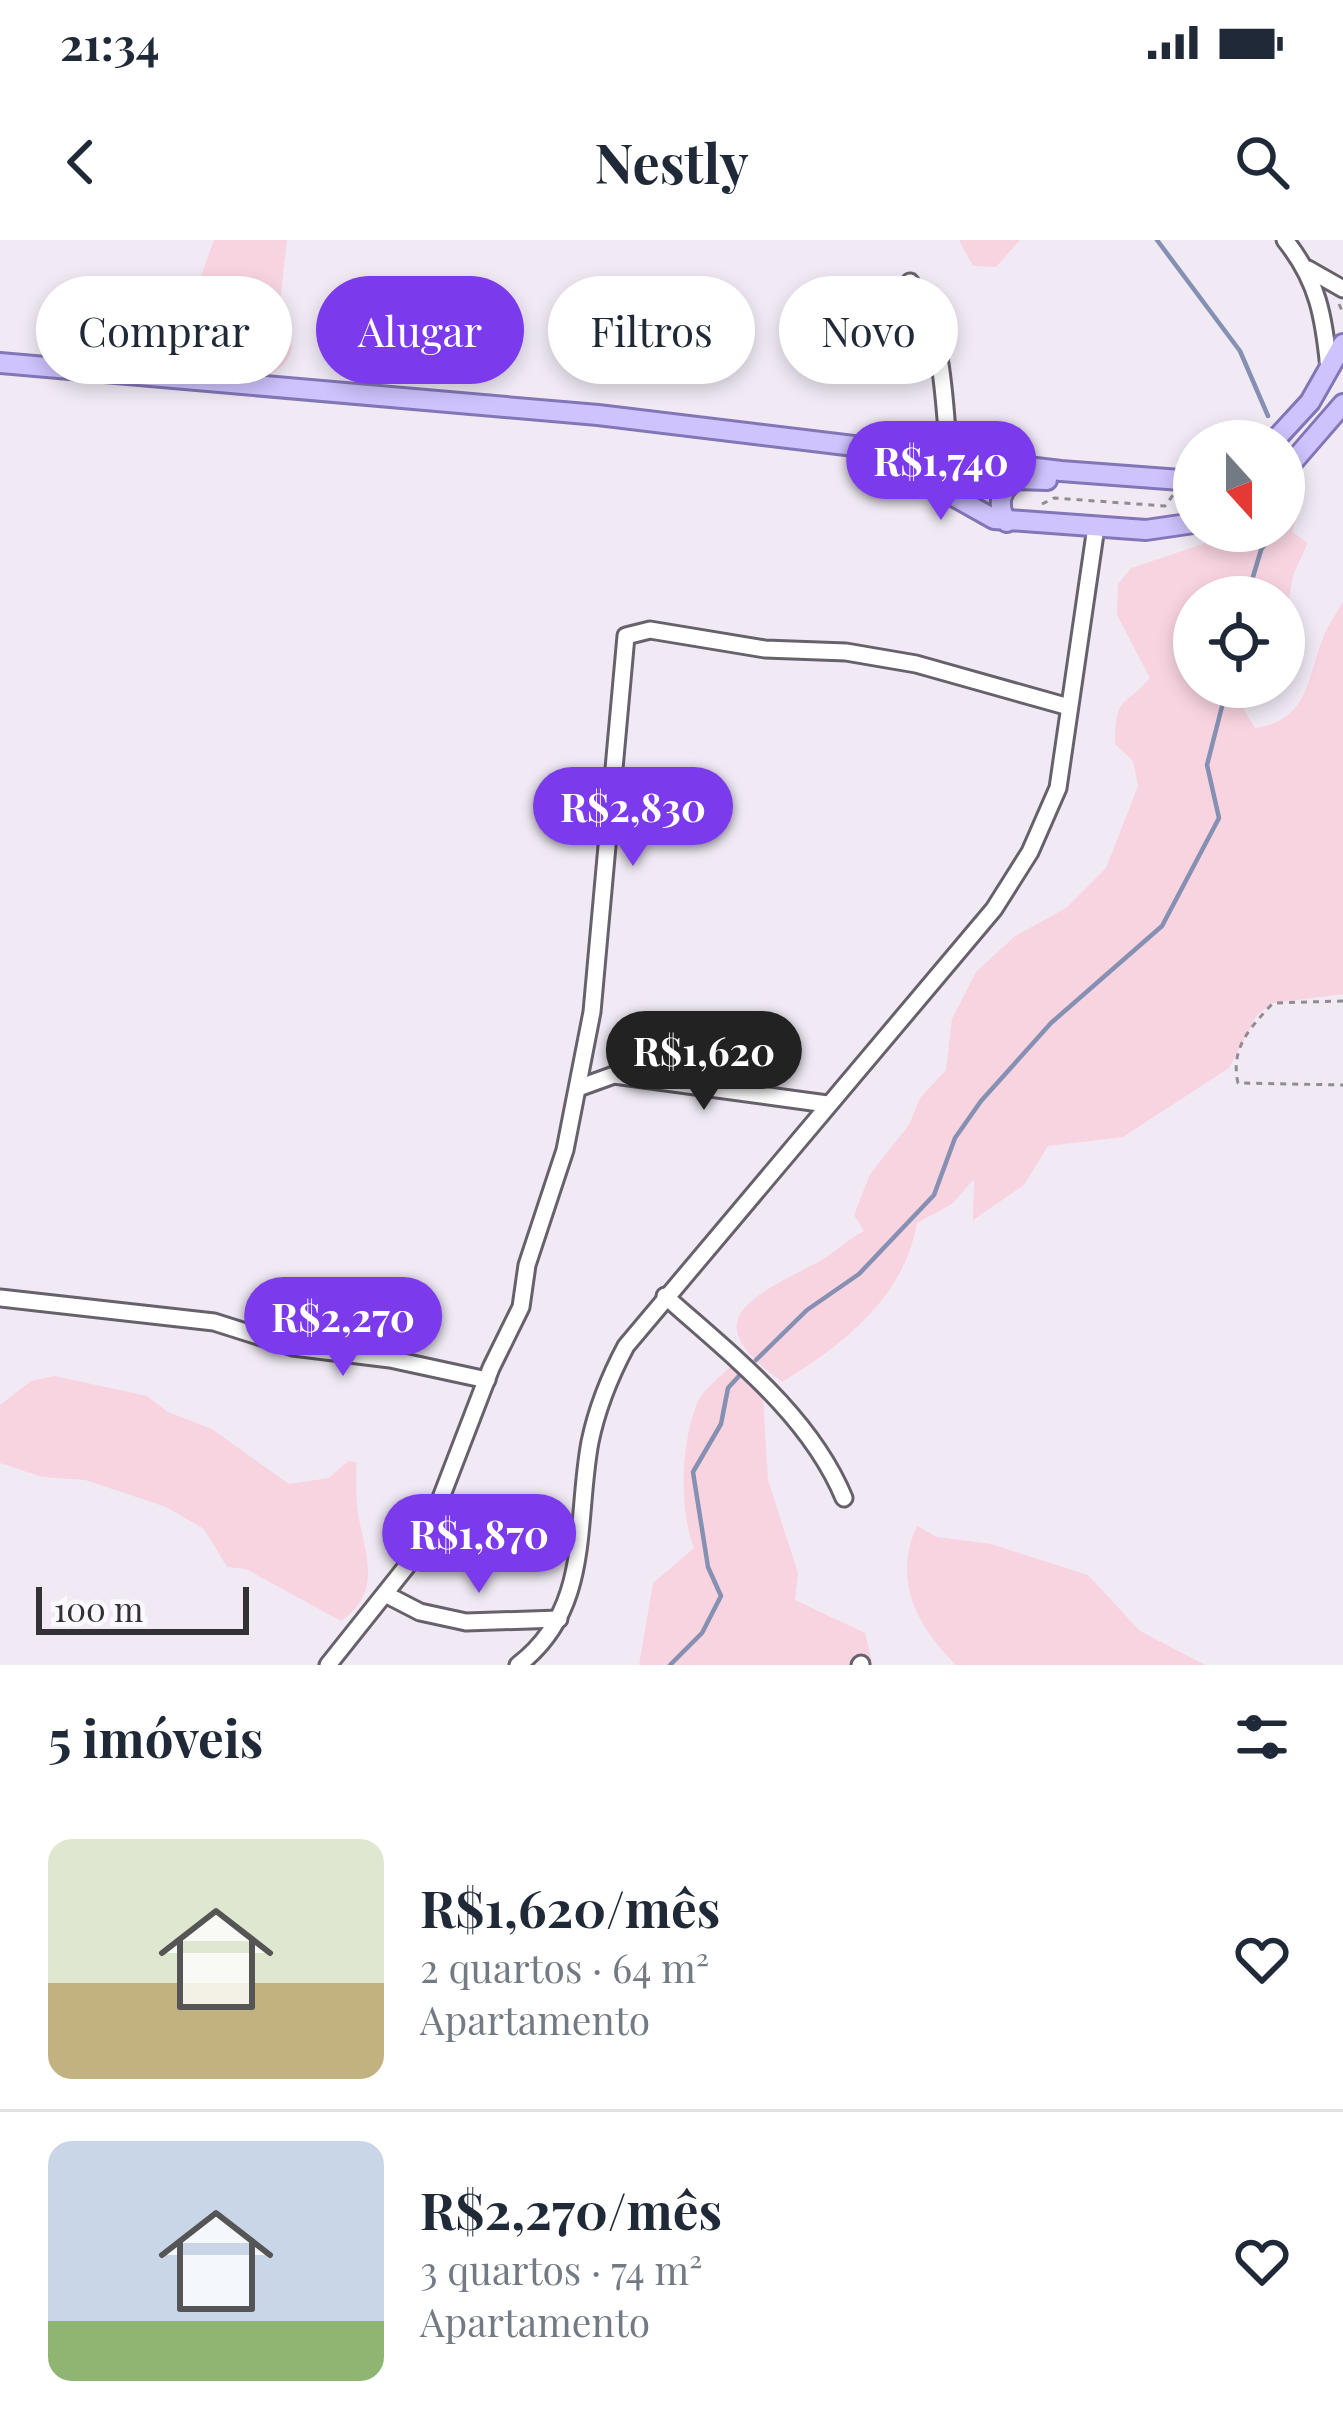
<!DOCTYPE html>
<html lang="pt">
<meta charset="utf-8">
<style>
body{margin:0;font-family:"Playfair Display",serif;background:#f6f6f7;color:#1f2937;height:100vh;display:flex;flex-direction:column;font-size:45px;white-space:nowrap}
*{box-sizing:border-box;margin:0}
p{font-size:39px;color:#747a83}
.icon{flex:none;width:66px;height:66px;fill:none;stroke:currentColor;stroke-width:2;stroke-linecap:round;stroke-linejoin:round}
.map{position:relative;height:1425px;overflow:hidden}
.drawer{display:flex;flex-direction:column;background:#fff;flex:1}
.drawer>*{flex:none}
.banner{position:absolute;left:36px;top:36px;width:1272px;height:108px;display:flex;gap:24px}
.needle{width:78px;rotate:159deg}
.buttons{position:absolute;left:1173px;top:180px;display:grid;gap:24px}
.buttons a{display:grid;place-items:center;width:132px;height:132px;border-radius:50%;background:#fff;box-shadow:0 6px 18px #0003;font-size:60px}
.scale{position:absolute;left:36px;bottom:30px;width:213px;box-sizing:border-box;padding-left:12px;border:6px solid #343136;border-top:0;font-size:33px;line-height:42px;white-space:nowrap;color:#343136;-webkit-text-stroke:9px #fcf9fe;paint-order:stroke}
.price{position:absolute;translate:-50% -102px;padding:0 27px;border-radius:42px;background:#7c3aed;color:#fff;font-size:39px;line-height:78px;filter:drop-shadow(0 3px 6px #0008)}
.price::after{content:'';position:absolute;left:50%;top:72px;width:36px;height:27px;margin-left:-18px;background:inherit;clip-path:polygon(0 0,100% 0,50% 100%)}
.price.active{background:#222;color:#fff}
ul{padding:0;list-style:none}
li{display:flex;align-items:center;gap:36px;height:300px;padding:0 48px}
li+li{border-top:3px solid #e0e1e3}
li span{display:grid;place-items:center;flex:none;width:336px;height:240px;border-radius:24px;color:#555}
li>.icon{margin-inline-start:auto}
span .icon{width:144px;height:144px;fill:#fffc;stroke-width:1}
li b{font-size:51px}
h2{display:flex;justify-content:space-between;align-items:center;height:144px;padding:0 48px;font-size:51px}
.pill{padding:0 42px;border-radius:54px;background:#fff;box-shadow:0 6px 18px #0003;font-size:42px;line-height:108px}
.pill.active{background:#7c3aed;color:#fff}
.status{display:flex;justify-content:space-between;align-items:center;height:84px;padding:0 60px;background:#fff;direction:ltr}
.status svg{height:33px;fill:currentColor}
header{display:flex;justify-content:space-between;align-items:center;height:156px;padding:0 48px;background:#fff;font-size:54px;font-weight:700}
.map>svg:first-child{display:block}
</style>
<div class="status"><b>21:34</b><svg viewBox="0 0 49 12"><path d="M0 12V9h3v3zM5 12V6h3v6zM10 12V3h3v9zM15 12V0h3v12zM26 1h20v11H26zM47 4h2v5h-2z"/></svg></div>
<header><svg class="icon" aria-label="back" viewBox="0 0 24 24"><path d="M15 5l-7 7 7 7"/></svg>Nestly<svg class="icon" aria-label="search" viewBox="0 0 24 24"><circle cx="10" cy="10" r="6"/><path d="M15 15l6 6"/></svg></header>
<div class="map">
<svg width="1343" height="1425" viewBox="0 0 1343 1425">
<rect width="100%" height="100%" fill="#f1eaf5"/>
<g fill="#f8d4e0">
<path d="M214,0h73l-7,62 12,45c-10,51 -103,35 -135,16l5,-25 20,-10z"/>
<path d="M959,0h61l-24,27 -23,-1z"/>
<path d="M1302,256l-10,36 16,11 -15,32 -9,55v-33h-90v90h57l-7,23 11,18c54,-7 52,-50 69,-93 5,-12 14,-23 19,-34v393l-70,9 -16,12 -28,53 -106,69 -75,9 -24,39 -51,35 1,-41 -22,25 -35,19c-13,75 -74,122 -135,159 -87,-62 -34,-83 34,-119 18,-9 30,-23 48,-32l-10,-16 16,-41 39,-49 11,-27 26,-28 6,-51 24,-47 39,-36 51,-28 40,-40 32,-82 -5,-25 -18,-17c1,-51 8,-35 35,-66l-33,-63 1,-31 13,-16 111,-37h42v-25z"/>
<path d="M734,1123l29,33 5,84 30,93 -3,27 70,33 8,32h-234l14,-82 41,-35c-15,-38 -13,-103 2,-142 6,-17 26,-30 38,-43z"/>
<path d="M55,1136l92,20 21,16 44,17 77,55 40,-6 19,-17 8,1c1,19 -1,39 3,57 8,40 22,74 -18,102l-95,-52 -19,-2 -23,-38 -38,-22 -81,-27 -43,-3 -42,-14v-58l31,-24z"/>
<path d="M917,1286l20,11 54,7 97,31 52,56 65,34h-249c-39,-39 -64,-85 -39,-139z"/>
</g>
<g fill="none" stroke-linecap="round" stroke-linejoin="round">
<g stroke="#8590b2" stroke-width="4.5">
<path d="M1157,0l83,111 28,65"/>
<path d="M1284,274v1"/>
<path d="M1247,357l14,-47 13,-19"/>
<path d="M756,1120l51,-50 52,-36 75,-79 21,-57 26,-37 70,-78 111,-97 57,-108 -12,-53 20,-78"/>
<path d="M670,1425l32,-32 19,-37 -13,-29 -15,-95 28,-48 7,-36 11,-12"/>
</g>
<g stroke="#67616b" stroke-width="21">
<g id="minor">
<path d="M1285,0c33,41 39,77 44,129"/>
<path d="M1308,29l35,20"/>
<path d="M910,42c34,46 34,120 39,175"/>
<path d="M578,848l36,-13 213,29"/>
<path d="M665,1056c66,59 144,118 179,202"/>
<path d="M0,1058l214,24 79,25 97,12 97,21"/>
<path d="M387,1355l33,17 46,10 93,-3"/>
<path d="M328,1425l94,-118 69,-179 30,-61 6,-42 38,-115 27,-138 34,-376 24,-6 115,19 81,3 70,12 153,43"/>
<path d="M518,1425c74,-56 57,-143 72,-223 7,-34 20,-66 36,-96l368,-437 36,-57 28,-64 38,-261"/>
<path d="M860,1425l1,-1"/>
</g>
</g>
<g stroke="#8376b7" stroke-width="24">
<g id="major">
<path d="M0,123l598,52 463,56 133,10"/>
<path d="M1274,201l36,-39 33,-58"/>
<path d="M875,212l119,67 152,11 48,-7"/>
<path d="M1284,232l59,-68"/>
<path d="M1007,282c-11,-17 -7,-32 9,-43l31,1"/>
</g>
</g>
<g stroke="#918c94" stroke-width="3" stroke-dasharray="6 6" stroke-linecap="butt">
<path d="M1339,64l4,9"/>
<path d="M1042,264l12,-6 111,8 8,-11"/>
<path d="M1343,761l-70,2c-23,25 -43,45 -35,80l105,2"/>
</g>
<use href="#minor" stroke="#fff" stroke-width="15"/>
<use href="#major" stroke="#cec3fd" stroke-width="18"/>
</g>
</svg>
<div class="buttons">
<a><svg class="needle" viewBox="-14 -14 28 28"><path d="M0-13l5 13h-10z" fill="#e53935"/><path d="M0 13l5-13h-10z" fill="#747a83"/></svg></a>
<a><svg class="icon" aria-label="locate" viewBox="0 0 24 24"><circle cx="12" cy="12" r="6"/><path d="M12 2v4M12 18v4M2 12h4M18 12h4"/></svg></a>
</div>
<div class="scale">100 m</div>
<b class="price" style="left:941px;top:283px">R$1,740</b>
<b class="price" style="left:633px;top:629px">R$2,830</b>
<b class="price active" style="left:704px;top:873px">R$1,620</b>
<b class="price" style="left:343px;top:1139px">R$2,270</b>
<b class="price" style="left:479px;top:1356px">R$1,870</b>
<div class="banner">
<a class="pill">Comprar</a>
<a class="pill active">Alugar</a>
<a class="pill">Filtros</a>
<a class="pill">Novo</a>
</div>
</div>
<section class="drawer">
<h2>5 imóveis<svg class="icon" aria-label="filters" viewBox="0 0 24 24"><path d="M4 7h16M4 17h16"/><circle cx="9" cy="7" r="2"/><circle cx="15" cy="17" r="2"/></svg></h2>
<ul>
<li><span style="background:linear-gradient(#dfe7d0 60%,#c2b280 0)"><svg class="icon" aria-label="home" viewBox="0 0 24 24"><path d="M3 11l9-7 9 7M6 9v11h12V9"/></svg></span><div><b>R$1,620/mês</b><p>2 quartos · 64 m²</p><p>Apartamento</p></div><svg class="icon" aria-label="heart" viewBox="0 0 24 24"><path d="M12 20l-8-8c-3-5 5-10 8-4 3-6 11-1 8 4z"/></svg></li>
<li><span style="background:linear-gradient(#c9d6e8 75%,#8fb573 0)"><svg class="icon" aria-label="home" viewBox="0 0 24 24"><path d="M3 11l9-7 9 7M6 9v11h12V9"/></svg></span><div><b>R$2,270/mês</b><p>3 quartos · 74 m²</p><p>Apartamento</p></div><svg class="icon" aria-label="heart" viewBox="0 0 24 24"><path d="M12 20l-8-8c-3-5 5-10 8-4 3-6 11-1 8 4z"/></svg></li>
</ul>
</section>
